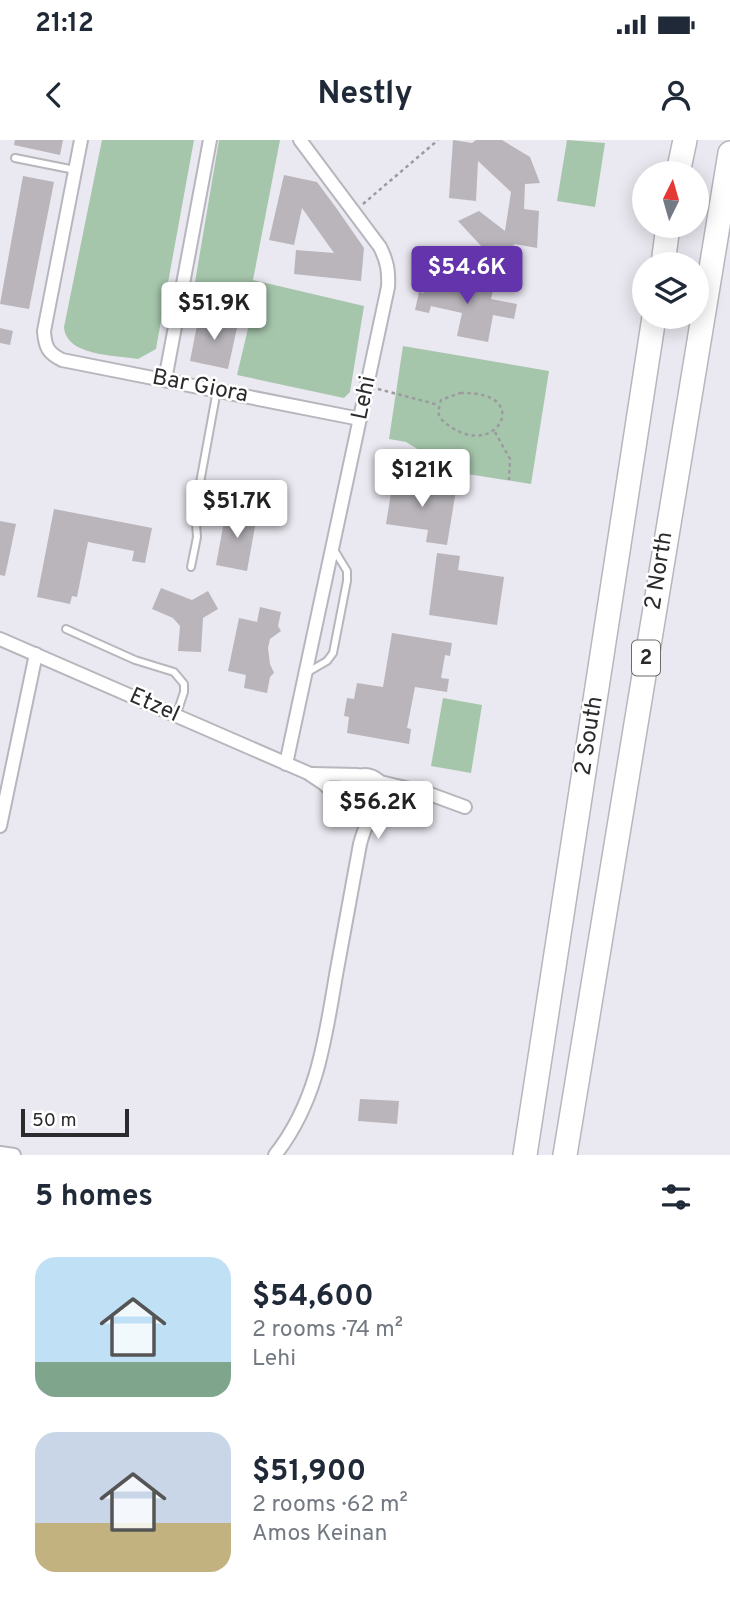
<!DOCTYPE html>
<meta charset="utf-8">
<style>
body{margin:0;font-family:Overpass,sans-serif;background:#f6f6f7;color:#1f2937;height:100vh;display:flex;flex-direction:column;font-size:26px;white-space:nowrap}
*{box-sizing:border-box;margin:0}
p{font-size:23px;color:#747a83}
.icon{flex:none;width:38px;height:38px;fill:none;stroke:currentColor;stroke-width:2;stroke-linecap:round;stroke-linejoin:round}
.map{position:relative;height:1015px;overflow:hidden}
.sheet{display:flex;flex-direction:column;background:#fff;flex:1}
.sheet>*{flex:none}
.needle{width:46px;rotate:5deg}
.fabs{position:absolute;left:632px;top:21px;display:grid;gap:14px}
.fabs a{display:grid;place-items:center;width:77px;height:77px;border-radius:50%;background:#fff;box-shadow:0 4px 18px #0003;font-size:35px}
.scale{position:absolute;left:21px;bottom:18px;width:108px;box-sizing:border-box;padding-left:7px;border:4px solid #2b2b2d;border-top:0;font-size:19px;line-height:24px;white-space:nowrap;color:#2b2b2d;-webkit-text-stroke:5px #fff;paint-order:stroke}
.price{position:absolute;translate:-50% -60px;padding:0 16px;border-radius:7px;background:#fff;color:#222;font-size:23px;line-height:46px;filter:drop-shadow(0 2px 4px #0008)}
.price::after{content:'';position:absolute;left:50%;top:42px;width:21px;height:16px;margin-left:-10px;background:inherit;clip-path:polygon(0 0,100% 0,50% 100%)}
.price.active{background:#6334ac;color:#fff}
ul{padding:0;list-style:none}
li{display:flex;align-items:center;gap:21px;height:175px;padding:0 35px}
li span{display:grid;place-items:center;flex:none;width:196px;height:140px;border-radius:21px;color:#555}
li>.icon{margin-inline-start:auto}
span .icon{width:84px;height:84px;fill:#fffc;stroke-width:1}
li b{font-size:30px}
h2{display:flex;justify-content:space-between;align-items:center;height:84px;padding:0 35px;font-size:30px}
.status{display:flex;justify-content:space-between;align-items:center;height:49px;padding:0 35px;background:#fff;direction:ltr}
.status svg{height:19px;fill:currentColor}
header{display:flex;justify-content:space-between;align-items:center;height:91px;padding:0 35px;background:#fff;font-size:32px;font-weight:700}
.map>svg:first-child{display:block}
</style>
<div class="status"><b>21:12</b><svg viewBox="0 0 49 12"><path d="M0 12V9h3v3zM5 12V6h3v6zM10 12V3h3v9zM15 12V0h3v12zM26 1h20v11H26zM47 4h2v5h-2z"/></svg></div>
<header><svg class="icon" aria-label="back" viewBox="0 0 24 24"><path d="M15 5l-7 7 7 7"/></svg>Nestly<svg class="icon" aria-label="person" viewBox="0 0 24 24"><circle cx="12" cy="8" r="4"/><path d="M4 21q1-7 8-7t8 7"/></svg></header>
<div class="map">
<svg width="730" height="1015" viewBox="0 0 730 1015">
<rect width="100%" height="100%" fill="#eae8f0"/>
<g fill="#a6c6ac">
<path d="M102,0h92l-37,203 -1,6 -18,10c-24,-4 -72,-3 -74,-32z"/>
<path d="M219,0h61l-27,140 111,26 -14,86 -6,6 -107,-23 13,-55 -59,-14z"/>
<path d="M567,0l38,3 -10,64 -38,-6z"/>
<path d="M403,206l146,25 -18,113 -95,-15 -20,-21 -10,-6 -17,-3z"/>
<path d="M443,558l39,7 -11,68 -40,-7z"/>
</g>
<g fill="#b9b5bb">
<path d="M15,0h48l-3,15 -46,-10z"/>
<path d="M453,0l19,3 4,-3h26l28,17 10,26 -15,1 -1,25 15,2 -2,37 -22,-4 -20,17 -37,-40 21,-10 26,20 6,-39 -33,-31 -2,40 -27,-3z"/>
<path d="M284,35l33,7 20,27 27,39 -3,33 -67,-7 2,-24 38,3 -32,-45 -8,37 -25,-5z"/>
<path d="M23,36l31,6 -25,127 -29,-5z"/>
<path d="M469,137l26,5 -4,17 26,5 -3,15 -21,-4 -5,27 -31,-6 5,-23 -31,-7 -2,7 -14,-3 4,-18 5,1 3,-13 40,8z"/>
<path d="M199,175l39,8 -10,46 -38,-8z"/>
<path d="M0,188l13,3 -3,14 -10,-2z"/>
<path d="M393,340l63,10 -9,55 -21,-3 2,-12 -42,-6z"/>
<path d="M239,367l19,3 -11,61 -31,-6 9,-49 12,2z"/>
<path d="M54,369l98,19 -7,35 -13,-2 2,-10 -46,-9 -11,55 -5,-1 -2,8 -33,-7z"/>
<path d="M0,381l16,3 -11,52 -5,-1z"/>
<path d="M437,413l23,3 -2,14 46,7 -7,48 -68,-10z"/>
<path d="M161,448l31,12 16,-9 10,18 -15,9 -2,34 -23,-1 2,-25 -7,-8 -21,-9z"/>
<path d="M260,467l21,5 -3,14 3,5 -11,8 -2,9 2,16 4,9 -4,4 -3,16 -23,-5 2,-13 -18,-4 11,-53 18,4z"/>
<path d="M392,493l60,10 -2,13 -5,-1 -4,23 8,1 -2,13 -32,-5 -8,41 4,1 -2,15 -62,-11 2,-16 -5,-1 3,-18 7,1 3,-16 26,4z"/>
<path d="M360,959l39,2 -2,23 -39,-3z"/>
</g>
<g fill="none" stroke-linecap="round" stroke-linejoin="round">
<g stroke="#b7b6bd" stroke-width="10">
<g id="lane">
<path d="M15,18l60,12"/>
<path d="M191,427l6,-30 -2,-27 22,-120"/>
<path d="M66,489l69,31 39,12 10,12v8l-8,24"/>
<path d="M308,532l19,-11 6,-8 14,-72v-10l-14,-23"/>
</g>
</g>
<g stroke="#b7b6bd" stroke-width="16">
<g id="street">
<path d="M81,0l-37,191c1,16 4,22 18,29l298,59"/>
<path d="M165,240l45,-240"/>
<path d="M0,499l308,134 15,10 20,19"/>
<path d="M286,624l102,-477c1,-16 -1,-26 -8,-40l-80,-107"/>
<path d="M312,634l45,1"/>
<path d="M380,642l47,11 38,14"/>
<path d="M0,686l36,-172"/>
<path d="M0,1013l14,2"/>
<path d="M275,1015c42,-53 50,-115 61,-180 8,-44 16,-87 24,-131 2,-7 4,-15 8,-21 7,-11 21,-17 16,-33 -6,-23 -42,-18 -42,6 0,18 17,24 32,19"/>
</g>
</g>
<g stroke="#b7b6bd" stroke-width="26">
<g id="highway">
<path d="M678,33l7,-33"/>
<path d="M663,124l5,-38"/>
<path d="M525,1015l129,-838"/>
<path d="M565,1015l165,-1002"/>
</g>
</g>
<g stroke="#9b9a9f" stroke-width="2.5" stroke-dasharray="3.5 3.5" stroke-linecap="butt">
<path d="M363,64l75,-64"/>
<path d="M378,249l61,16"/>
<path d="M460,253c79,-3 33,77 -20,25l-2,-6 3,-12z"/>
<path d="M495,292l15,27 -1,21"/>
</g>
<use href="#lane" stroke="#fff" stroke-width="6"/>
<use href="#street" stroke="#fff" stroke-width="12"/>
<use href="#highway" stroke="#fff" stroke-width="23"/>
</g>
<g text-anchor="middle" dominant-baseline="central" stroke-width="5" stroke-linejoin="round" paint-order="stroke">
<rect fill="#fff" stroke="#6b6b6c" stroke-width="2" x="632" y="500.5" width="28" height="35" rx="5"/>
<g font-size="21" font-weight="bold" fill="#2b2b2d">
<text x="646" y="518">2</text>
</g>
<g font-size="23" fill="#2b2b2d" stroke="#fff">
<text transform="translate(200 247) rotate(11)">Bar Giora</text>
<text transform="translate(365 258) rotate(-78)">Lehi</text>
<text transform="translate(660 431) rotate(-81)">2 North</text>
<text transform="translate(154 566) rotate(24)">Etzel</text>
<text transform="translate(590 596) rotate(-81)">2 South</text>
</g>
</g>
</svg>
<div class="fabs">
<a><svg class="needle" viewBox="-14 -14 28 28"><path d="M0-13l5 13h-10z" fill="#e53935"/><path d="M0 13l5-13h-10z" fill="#747a83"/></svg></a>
<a><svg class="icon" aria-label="layers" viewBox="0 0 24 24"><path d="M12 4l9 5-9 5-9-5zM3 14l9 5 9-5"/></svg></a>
</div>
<div class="scale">50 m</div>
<b class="price active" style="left:467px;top:166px">$54.6K</b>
<b class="price" style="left:214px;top:202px">$51.9K</b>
<b class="price" style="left:422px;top:369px">$121K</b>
<b class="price" style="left:237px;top:400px">$51.7K</b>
<b class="price" style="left:378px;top:701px">$56.2K</b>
</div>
<section class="sheet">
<h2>5 homes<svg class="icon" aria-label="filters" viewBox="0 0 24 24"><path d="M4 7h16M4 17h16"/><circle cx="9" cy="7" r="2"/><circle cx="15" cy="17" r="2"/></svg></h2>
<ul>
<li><span style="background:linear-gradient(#bfe0f5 75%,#7fa58c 0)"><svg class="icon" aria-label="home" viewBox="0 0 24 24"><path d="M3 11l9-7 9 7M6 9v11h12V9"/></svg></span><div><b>$54,600</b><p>2 rooms · 74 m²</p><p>Lehi</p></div></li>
<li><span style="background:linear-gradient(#c9d6e8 65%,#c2b280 0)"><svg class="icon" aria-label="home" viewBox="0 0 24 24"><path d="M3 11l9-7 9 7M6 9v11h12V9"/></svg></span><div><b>$51,900</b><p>2 rooms · 62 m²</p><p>Amos Keinan</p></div></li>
</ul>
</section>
